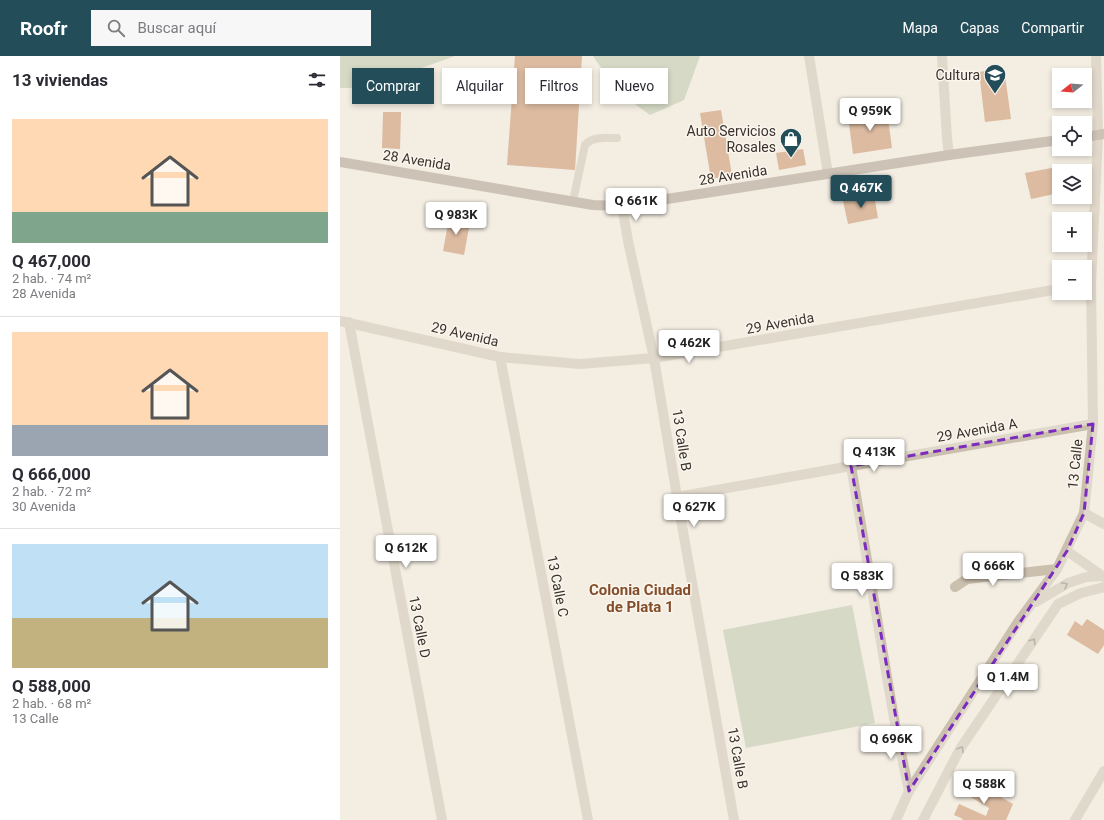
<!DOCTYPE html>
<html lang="es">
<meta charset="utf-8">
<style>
body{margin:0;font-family:Roboto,sans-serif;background:#f7f7f7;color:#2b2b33;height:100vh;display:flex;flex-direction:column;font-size:15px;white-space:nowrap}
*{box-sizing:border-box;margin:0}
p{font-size:13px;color:#7c7c81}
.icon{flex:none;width:22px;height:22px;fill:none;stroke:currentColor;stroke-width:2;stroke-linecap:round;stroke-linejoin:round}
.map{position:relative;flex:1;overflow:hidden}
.panel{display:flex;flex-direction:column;background:#fff;width:340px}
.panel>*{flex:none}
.guide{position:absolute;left:12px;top:12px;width:380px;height:36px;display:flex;gap:8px}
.needle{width:26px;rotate:253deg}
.controls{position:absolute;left:712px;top:12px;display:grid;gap:8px}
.controls a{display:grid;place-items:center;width:40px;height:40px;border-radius:0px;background:#fff;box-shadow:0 2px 6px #0003;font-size:20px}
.price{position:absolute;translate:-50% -34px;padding:0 9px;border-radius:4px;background:#fff;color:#222;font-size:13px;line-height:26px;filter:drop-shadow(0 1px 2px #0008)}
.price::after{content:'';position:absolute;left:50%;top:24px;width:12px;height:9px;margin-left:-6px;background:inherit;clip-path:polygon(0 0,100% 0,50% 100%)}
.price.active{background:#234d59;color:#fff}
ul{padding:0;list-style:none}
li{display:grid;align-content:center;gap:8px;height:212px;padding:0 12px}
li+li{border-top:1px solid #e1e1e2}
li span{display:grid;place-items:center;height:124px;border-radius:0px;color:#555}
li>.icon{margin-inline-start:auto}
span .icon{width:72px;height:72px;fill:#fffc;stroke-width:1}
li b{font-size:17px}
h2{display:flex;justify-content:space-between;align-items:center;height:48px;padding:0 12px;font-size:17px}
.pill{padding:0 14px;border-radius:0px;background:#fff;box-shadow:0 2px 6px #0003;font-size:14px;line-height:36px}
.pill.active{background:#234d59;color:#fff}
header{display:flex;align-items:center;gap:24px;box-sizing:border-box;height:56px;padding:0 20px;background:#234d59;color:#fff}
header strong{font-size:19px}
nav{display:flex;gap:22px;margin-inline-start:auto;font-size:14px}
.search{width:280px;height:36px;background:#f7f7f7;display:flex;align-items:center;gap:10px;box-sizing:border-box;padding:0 14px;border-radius:0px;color:#7c7c81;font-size:15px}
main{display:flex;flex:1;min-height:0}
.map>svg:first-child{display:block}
</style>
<header>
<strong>Roofr</strong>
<div class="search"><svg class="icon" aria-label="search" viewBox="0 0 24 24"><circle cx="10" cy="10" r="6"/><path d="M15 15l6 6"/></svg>Buscar aquí</div>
<nav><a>Mapa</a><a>Capas</a><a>Compartir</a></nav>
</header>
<main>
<section class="panel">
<h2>13 viviendas<svg class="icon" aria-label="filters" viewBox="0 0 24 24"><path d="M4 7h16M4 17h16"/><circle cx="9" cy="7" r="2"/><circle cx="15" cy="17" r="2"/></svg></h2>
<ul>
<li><span style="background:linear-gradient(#ffd9b3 75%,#7fa58c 0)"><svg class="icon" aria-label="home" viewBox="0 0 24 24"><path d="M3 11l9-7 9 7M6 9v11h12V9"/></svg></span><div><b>Q 467,000</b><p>2 hab. · 74 m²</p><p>28 Avenida</p></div></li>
<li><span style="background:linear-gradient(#ffd9b3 75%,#9aa5b1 0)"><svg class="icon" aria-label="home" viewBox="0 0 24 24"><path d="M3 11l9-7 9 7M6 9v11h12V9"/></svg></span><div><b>Q 666,000</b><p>2 hab. · 72 m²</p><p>30 Avenida</p></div></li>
<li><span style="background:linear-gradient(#bfe0f5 60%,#c2b280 0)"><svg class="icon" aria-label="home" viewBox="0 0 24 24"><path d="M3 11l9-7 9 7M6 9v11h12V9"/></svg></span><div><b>Q 588,000</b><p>2 hab. · 68 m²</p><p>13 Calle</p></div></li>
</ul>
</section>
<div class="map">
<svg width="764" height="764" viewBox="0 0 764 764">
<rect width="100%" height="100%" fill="#f3ede2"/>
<g fill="#b2c1a2">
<path d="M0,0h115l-90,32h-25z"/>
<path d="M253,0h107l-16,44 -34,15 -32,-23z"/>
<path d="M512,549l23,118 -129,25 -23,-118z"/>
</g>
<g fill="#c07e53">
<path d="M175,0h67l-7,114 -68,-5z"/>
<path d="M664,12l7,51 -26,3 -6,-50z"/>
<path d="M381,54l11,65 -21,4 -11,-66z"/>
<path d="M547,55l5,37 -39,6 -5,-38z"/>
<path d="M43,56h18l-1,37 -18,-1z"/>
<path d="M463,93l3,16 -27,5 -3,-17z"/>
<path d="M717,111l2,13v13l-28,6 -6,-26z"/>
<path d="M534,139l4,23 -30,6 -5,-23z"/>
<path d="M109,162l21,4 -6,33 -21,-4z"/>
<path d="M747,563l17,11v15l-6,9 -31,-19 8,-14 7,5z"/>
<path d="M631,724l42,24 -7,16h-44l1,-1 -9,-4 5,-11 27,12 3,-8 -25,-15z"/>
</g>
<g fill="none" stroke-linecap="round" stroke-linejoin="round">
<path stroke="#cbbfae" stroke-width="8" d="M233,145l12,-56c8,-9 21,-7 32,-7"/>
<g stroke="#cbbfae" stroke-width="10">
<path d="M469,0l19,118"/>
<path d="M602,0l5,82 2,17"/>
<path d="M756,0l2,79"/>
<path d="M282,150l6,35 26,117 23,139 57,323"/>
<path d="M0,265l160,36 80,7 74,-6 405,-69"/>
<path d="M9,266l93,498"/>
<path d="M160,301l88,463"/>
<path d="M511,410l44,258 14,67"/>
<path d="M337,441l174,-31 242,-42"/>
<path d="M615,531l12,-8 90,-10"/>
<path d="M735,764l29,-49"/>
</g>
<g stroke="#cbbfae" stroke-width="10">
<path d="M744,457l20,11"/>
<path d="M727,495l37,26"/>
<path d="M696,546l32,-19 18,-6 17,-1"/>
<path d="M556,764l13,-29 78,-121 31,-48 39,-53 27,-56 9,-89 -2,-140 7,-149"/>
<path d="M583,764l37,-71 98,-145 23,-11 23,-6"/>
</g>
<g stroke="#9e8f7f" stroke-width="10">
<path d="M745,81l19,-3"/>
<path d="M0,106l253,43 29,1 327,-51 110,-15"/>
</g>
</g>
<defs><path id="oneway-chevron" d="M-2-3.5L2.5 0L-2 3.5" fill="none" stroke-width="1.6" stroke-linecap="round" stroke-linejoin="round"/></defs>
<g stroke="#7b7166">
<use href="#oneway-chevron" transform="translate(725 529) rotate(-28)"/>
<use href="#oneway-chevron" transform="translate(693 585) rotate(-56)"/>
<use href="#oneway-chevron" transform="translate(621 693) rotate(-59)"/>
</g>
<path d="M0 0H764V764H0ZM753,368l-9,89 -17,38 -158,240 -58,-325z" fill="#f3ede2" fill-opacity=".55" fill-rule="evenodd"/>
<path fill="none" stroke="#7b2cbf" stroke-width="3" stroke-dasharray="8 5" stroke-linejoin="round" d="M753,368l-9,89 -17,38 -158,240 -58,-325z"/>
<defs>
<g id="school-pin" transform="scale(1.15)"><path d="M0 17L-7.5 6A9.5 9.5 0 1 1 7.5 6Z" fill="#234d59" stroke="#faf6ee"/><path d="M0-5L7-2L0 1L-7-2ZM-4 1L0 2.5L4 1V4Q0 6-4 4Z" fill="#fff"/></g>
<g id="shop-pin" transform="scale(1.15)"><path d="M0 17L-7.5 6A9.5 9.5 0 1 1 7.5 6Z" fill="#234d59" stroke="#faf6ee"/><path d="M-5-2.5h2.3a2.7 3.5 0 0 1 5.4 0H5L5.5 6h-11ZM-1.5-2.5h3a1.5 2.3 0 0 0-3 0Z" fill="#fff"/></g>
</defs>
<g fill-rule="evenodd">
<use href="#school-pin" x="655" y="19"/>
<use href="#shop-pin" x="451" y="83"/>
</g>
<g text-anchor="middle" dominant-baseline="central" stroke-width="3" stroke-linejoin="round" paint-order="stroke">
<g font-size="14" fill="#3a322c" stroke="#faf6ee" text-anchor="end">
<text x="640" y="19">Cultura</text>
<text x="436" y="75">Auto Servicios<tspan x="436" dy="16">Rosales</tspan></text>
</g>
<g font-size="14" fill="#3a322c" stroke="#faf6ee">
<text transform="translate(77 104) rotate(9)">28 Avenida</text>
<text transform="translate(393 119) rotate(-9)">28 Avenida</text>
<text transform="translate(440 267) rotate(-10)">29 Avenida</text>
<text transform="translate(125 278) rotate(13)">29 Avenida</text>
<text transform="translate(637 374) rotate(-10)">29 Avenida A</text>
<text transform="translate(342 384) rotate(81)">13 Calle B</text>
<text transform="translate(735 408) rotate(-84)">13 Calle</text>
<text transform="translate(218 530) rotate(79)">13 Calle C</text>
<text transform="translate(80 571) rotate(79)">13 Calle D</text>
<text transform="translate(398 702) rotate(80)">13 Calle B</text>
</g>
<g font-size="15" font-weight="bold" fill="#844d29" stroke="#faf6ee">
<text x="300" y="534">Colonia Ciudad<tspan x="300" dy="17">de Plata 1</tspan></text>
</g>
</g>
</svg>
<div class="controls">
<a><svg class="needle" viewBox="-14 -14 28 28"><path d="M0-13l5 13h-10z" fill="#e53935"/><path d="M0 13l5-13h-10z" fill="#7c7c81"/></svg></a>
<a><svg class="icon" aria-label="locate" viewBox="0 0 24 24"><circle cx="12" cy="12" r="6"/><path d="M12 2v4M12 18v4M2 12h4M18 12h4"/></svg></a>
<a><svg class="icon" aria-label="layers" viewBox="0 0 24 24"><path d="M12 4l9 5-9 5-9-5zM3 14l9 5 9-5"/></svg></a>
<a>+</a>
<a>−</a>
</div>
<b class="price" style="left:530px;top:76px">Q 959K</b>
<b class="price active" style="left:521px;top:153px">Q 467K</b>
<b class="price" style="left:296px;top:166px">Q 661K</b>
<b class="price" style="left:116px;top:180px">Q 983K</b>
<b class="price" style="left:349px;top:308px">Q 462K</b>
<b class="price" style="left:534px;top:417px">Q 413K</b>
<b class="price" style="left:354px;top:472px">Q 627K</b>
<b class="price" style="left:66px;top:513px">Q 612K</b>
<b class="price" style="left:653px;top:531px">Q 666K</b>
<b class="price" style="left:522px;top:541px">Q 583K</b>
<b class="price" style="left:668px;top:642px">Q 1.4M</b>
<b class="price" style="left:551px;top:704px">Q 696K</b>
<b class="price" style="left:644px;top:749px">Q 588K</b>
<div class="guide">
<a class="pill active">Comprar</a>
<a class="pill">Alquilar</a>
<a class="pill">Filtros</a>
<a class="pill">Nuevo</a>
</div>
</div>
</main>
